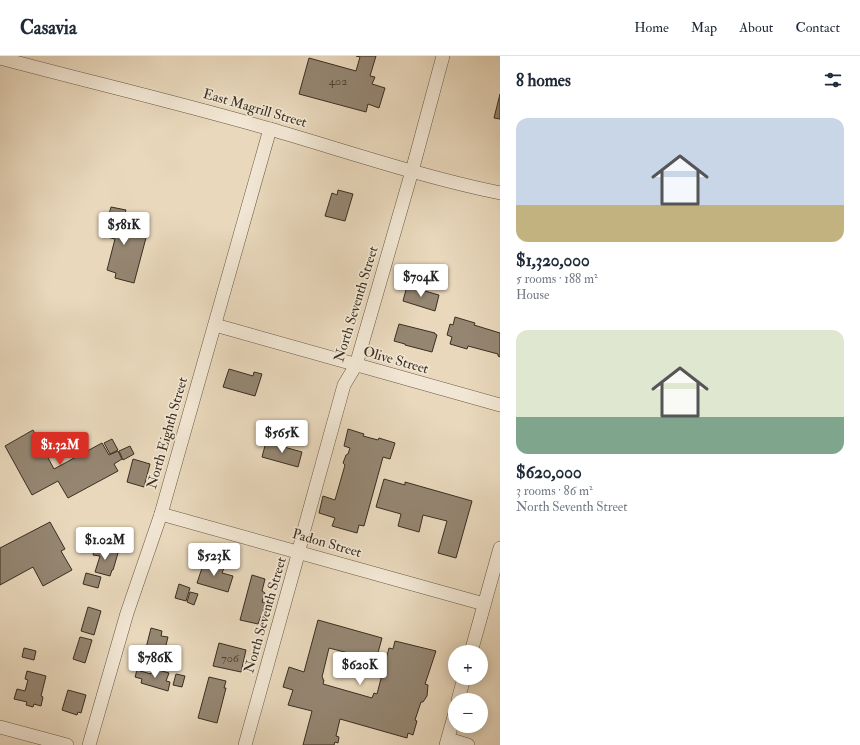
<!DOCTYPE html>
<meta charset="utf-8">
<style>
body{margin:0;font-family:"IM FELL Double Pica",serif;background:#f6f6f7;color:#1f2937;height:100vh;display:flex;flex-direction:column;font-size:15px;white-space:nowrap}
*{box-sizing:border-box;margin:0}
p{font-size:13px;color:#747a83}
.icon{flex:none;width:22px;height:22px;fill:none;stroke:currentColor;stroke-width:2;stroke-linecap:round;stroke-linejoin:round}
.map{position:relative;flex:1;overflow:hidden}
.panel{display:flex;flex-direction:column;background:#fff;width:360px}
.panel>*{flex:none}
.fabs{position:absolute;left:448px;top:589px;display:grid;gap:8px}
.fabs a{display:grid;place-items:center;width:40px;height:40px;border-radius:50%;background:#fff;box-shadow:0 2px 10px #0003;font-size:20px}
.price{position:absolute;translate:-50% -34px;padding:0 9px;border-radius:4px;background:#fff;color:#222;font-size:13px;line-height:26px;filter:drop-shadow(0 1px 2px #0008)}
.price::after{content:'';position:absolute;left:50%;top:24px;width:12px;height:9px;margin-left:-6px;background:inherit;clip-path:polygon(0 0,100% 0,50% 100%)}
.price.active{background:#d93025;color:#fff}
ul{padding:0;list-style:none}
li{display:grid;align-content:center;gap:8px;height:212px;padding:0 16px}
li span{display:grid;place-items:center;height:124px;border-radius:12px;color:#555}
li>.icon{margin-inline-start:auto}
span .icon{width:72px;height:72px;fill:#fffc;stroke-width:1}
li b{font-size:17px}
h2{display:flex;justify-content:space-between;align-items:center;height:48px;padding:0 16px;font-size:17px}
header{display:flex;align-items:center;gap:24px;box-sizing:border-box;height:56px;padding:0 20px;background:#fff;border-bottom:1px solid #e0e1e3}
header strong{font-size:19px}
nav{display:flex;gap:22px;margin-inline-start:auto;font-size:14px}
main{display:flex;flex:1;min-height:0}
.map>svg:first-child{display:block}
</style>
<header>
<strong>Casavia</strong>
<nav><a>Home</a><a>Map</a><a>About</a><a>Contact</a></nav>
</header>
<main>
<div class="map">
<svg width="500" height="689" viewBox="0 0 500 689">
<rect width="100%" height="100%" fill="#e9d8bc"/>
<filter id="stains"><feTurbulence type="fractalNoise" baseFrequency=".005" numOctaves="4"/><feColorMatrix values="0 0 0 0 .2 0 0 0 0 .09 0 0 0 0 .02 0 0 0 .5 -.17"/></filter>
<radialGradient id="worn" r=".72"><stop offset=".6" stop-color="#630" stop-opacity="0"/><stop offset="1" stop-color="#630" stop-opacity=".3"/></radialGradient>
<g fill="#958672" stroke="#392e21">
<path d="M356,0h20l-6,20 5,1 -3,7 13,4 -6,20 -11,-4 -2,8 -67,-18 10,-36 47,13 4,-14z"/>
<path d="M500,38v25l-6,-1z"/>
<path d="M338,134l15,4 -8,27 -20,-5 7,-23 5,2z"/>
<path d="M111,151l15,3 -3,9 9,2 -2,8 17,5 -13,49 -19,-5 1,-5 -9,-3 8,-31 -12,-3z"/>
<path d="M407,230l32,9 -4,16 -32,-10z"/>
<path d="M455,261l20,6 -1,2 26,8v24l-2,-1v-2l-30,-8 -1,3 -17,-5 2,-7 -5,-2 3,-11 3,1z"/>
<path d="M399,268l36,9v1l2,1 -5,17 -27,-7v-1l-11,-3z"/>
<path d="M229,313l24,7 1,-4 8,2 -7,22 -32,-9z"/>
<path d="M348,373l16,5 -1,2 15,4 1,-2 16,5 -5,16 -7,-2 -19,69 -5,-1 -2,8 -25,-7 3,-8 -16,-5 4,-17 12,4 10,-35 -2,-2 3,-8 2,-1 2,-6 -6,-2z"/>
<path d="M33,374l21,39 48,-26 7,12 9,-4 4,8 -8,5 4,7 -50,27 -10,-17 -26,14 -27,-49z"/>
<path d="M112,383l6,11 -8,4 -6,-11z"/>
<path d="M266,386l36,10 -4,15 -36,-10z"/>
<path d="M130,390l4,8 -11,6 -4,-9z"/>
<path d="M133,403l17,5 -6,23 -17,-5z"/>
<path d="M384,423l21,6v-3l67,19 -16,57 -18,-5 9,-32 -24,-6 -4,17 -21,-6 3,-12 -25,-7z"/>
<path d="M50,466l15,27 -4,2 11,19 -29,16 -10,-19 -33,18v-37z"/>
<path d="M95,490l23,7 -5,17h-1l-2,6 -15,-4 5,-16 -7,-1z"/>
<path d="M205,503l14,4 -2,3 7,2 -2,5 11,3 -5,16 -31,-9z"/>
<path d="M86,517l15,4 -3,11 -15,-4z"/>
<path d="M252,519l13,4 -3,12 3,2 -3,9 5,1 -4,14 -2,-1 -3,8 -18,-4z"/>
<path d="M179,528l11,4 -4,13 -11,-3z"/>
<path d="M190,536l8,2 -4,11 -7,-3z"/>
<path d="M88,551l13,4 -7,24 -13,-4z"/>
<path d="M318,564l64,18 -6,22 -47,-12 -7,29 1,1v2h1l-1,4 49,14 2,-5 3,1 12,-46 4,1 2,-8 41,10 -11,33 3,1 -1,11 -4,6h-2l-6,18 2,1 -4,14 -5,-2 -1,5 -67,-19 -4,17 3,1 -1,6 -3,-1 -1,3h-31l9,-34 -24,-6 5,-15 -10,-3 6,-20 15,5z"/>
<path d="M151,572l11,3 -1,5 7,1 -3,12 -8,-2 -1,3 -10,-2z"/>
<path d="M80,581l12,3 -7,23 -12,-4z"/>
<path d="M219,587l27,7 -5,22 -28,-6z"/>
<path d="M24,592l12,3 -2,9 -12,-3z"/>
<path d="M152,612l17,5 -3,8 4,1 -2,9 -27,-8 1,-4 -7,-2 2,-7 14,4z"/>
<path d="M27,615l19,5 -5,20 2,1 -2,9 -7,-2 -1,3 -7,-2 1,-3 -13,-3 3,-10 8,2 3,-11 -3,-1z"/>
<path d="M176,618l9,2 -3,11 -9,-2z"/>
<path d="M209,621l17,4 -2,7h2l-9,35 -19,-5z"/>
<path d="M68,634l18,5 -5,18 -3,-1 -1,3 -15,-5z"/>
</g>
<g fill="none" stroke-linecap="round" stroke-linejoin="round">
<g stroke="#655848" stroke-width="14">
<g id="minor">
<path d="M0,2c90,24 180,45 270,71 76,22 152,48 230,64"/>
<path d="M215,269l285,80"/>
<path d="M161,458l323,90"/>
<path d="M471,596l29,-104"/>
<path d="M458,644l6,-22"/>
<path d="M0,671l67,18"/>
<path d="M448,683l20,6"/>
<path d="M89,689l38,-132 34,-99 109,-385"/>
<path d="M245,689l54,-194 3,-14 42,-152 12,-20 56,-194 31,-115"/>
<path d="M446,689l9,-32"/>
</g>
</g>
<use href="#minor" stroke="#f1e6d3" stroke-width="13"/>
</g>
<g text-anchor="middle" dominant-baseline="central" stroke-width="3.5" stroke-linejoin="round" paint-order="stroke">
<g font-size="12" fill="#504435">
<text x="338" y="25">402</text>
<text x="230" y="602">706</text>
</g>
<g font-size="14" fill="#392e21" stroke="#f1e6d3">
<text transform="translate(255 52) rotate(16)">East Magrill Street</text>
<text transform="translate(356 248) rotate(-73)">North Seventh Street</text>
<text transform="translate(396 304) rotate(16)">Olive Street</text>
<text transform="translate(167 377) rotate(-74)">North Eighth Street</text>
<text transform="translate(327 487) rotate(16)">Padon Street</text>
<text transform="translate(265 559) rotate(-74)">North Seventh Street</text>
</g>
</g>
<rect width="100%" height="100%" filter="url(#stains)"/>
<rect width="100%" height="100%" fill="url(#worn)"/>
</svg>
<div class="fabs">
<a>+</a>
<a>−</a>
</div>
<b class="price" style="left:124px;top:190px">$581K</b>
<b class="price" style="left:421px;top:242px">$704K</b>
<b class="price" style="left:282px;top:398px">$565K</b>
<b class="price active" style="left:60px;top:410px">$1.32M</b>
<b class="price" style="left:105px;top:505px">$1.02M</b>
<b class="price" style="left:214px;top:521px">$523K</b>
<b class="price" style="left:155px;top:623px">$786K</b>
<b class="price" style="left:360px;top:630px">$620K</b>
</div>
<section class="panel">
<h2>8 homes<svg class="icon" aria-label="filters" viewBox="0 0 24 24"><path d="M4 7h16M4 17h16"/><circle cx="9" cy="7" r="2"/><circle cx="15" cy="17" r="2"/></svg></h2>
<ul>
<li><span style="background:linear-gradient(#c9d6e8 70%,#c2b280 0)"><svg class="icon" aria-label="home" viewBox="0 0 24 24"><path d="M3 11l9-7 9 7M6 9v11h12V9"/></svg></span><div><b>$1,320,000</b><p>5 rooms · 188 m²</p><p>House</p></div></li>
<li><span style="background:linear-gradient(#dfe7d0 70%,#7fa58c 0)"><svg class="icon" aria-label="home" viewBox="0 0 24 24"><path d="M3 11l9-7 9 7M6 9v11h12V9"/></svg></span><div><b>$620,000</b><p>3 rooms · 86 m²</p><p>North Seventh Street</p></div></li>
</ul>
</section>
</main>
